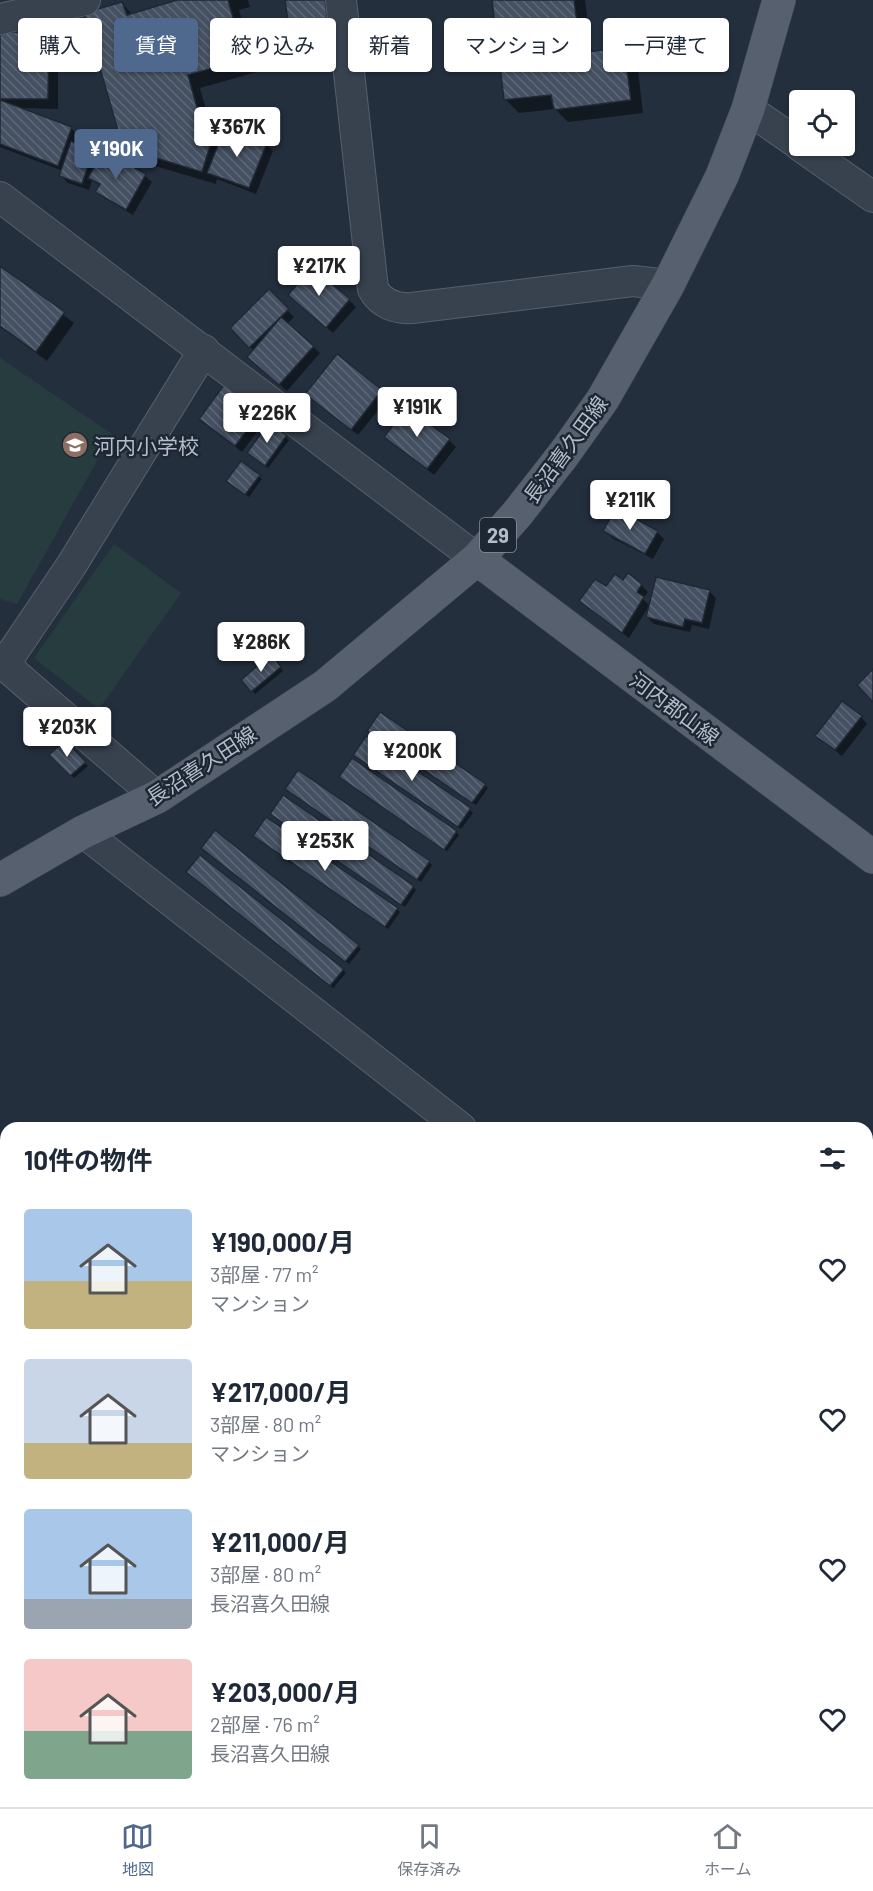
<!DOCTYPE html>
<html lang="ja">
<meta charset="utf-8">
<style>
body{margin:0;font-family:Barlow,"Noto Sans JP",sans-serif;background:#f6f6f7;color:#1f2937;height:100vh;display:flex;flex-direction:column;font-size:22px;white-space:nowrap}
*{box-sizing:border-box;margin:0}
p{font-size:20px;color:#747a83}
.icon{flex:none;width:33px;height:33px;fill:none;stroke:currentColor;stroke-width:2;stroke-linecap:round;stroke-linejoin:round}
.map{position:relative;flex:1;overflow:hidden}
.side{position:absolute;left:0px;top:1122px;width:873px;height:686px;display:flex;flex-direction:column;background:#fff;border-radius:18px 18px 0 0;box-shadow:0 2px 4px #0004}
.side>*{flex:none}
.hud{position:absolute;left:18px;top:18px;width:837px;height:54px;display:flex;gap:12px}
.buttons{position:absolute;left:789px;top:90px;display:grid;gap:12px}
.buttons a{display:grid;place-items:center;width:66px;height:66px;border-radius:6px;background:#fff;box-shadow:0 2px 4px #0004;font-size:30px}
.price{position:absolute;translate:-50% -51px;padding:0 14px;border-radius:6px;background:#fff;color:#222;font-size:20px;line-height:39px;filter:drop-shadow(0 2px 3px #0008)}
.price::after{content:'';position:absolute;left:50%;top:36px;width:18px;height:14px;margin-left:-9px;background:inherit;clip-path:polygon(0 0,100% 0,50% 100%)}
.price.active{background:#4f688e;color:#fff}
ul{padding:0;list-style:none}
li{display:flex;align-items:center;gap:18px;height:150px;padding:0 24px}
li span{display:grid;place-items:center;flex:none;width:168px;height:120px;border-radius:6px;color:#555}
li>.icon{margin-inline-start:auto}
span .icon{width:72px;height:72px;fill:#fffc;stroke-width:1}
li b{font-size:26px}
h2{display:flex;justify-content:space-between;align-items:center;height:72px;padding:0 24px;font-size:26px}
.tag{padding:0 21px;border-radius:6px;background:#fff;box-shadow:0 2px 4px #0004;font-size:21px;line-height:54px}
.tag.active{background:#4f688e;color:#fff}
.dock{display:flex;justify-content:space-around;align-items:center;height:84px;border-top:2px solid #e0e1e3;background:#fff;font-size:16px;color:#747a83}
.dock a{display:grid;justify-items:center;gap:3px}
.dock .active{color:#4f688e}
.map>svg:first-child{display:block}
</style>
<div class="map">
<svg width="873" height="1807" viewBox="0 0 873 1807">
<defs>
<pattern id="park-dots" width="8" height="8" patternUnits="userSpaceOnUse" patternTransform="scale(1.5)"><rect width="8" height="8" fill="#263c3f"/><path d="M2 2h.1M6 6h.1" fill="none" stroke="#435659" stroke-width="1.8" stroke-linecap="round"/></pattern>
<pattern id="building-back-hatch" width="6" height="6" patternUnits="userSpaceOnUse" patternTransform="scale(1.5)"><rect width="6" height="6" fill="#455162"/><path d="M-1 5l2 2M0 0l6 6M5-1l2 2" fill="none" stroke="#5d6877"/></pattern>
</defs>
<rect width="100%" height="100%" fill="#242f3e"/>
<g fill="#263c3f">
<path d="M0,358l112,76 -95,170 -17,-5z"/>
<path d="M114,544l67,49 -82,116 -65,-51z"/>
</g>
<path fill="url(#park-dots)" d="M0,1742l6,5v55h77l8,5h-91z"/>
<g fill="#0007">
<path d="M178,0h70l2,7 -11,3 18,62 -57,16 9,32 8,2 8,8 41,14 7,7 -17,43 -39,-15 -1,5 -78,-23 -13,-13 -3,-145 11,12z"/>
<path d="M286,0h44l5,38 -37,5 -7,-7z"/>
<path d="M493,0h92l7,53 32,-4 13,13 6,51 -75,9 -13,-13 -36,4 -13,-13z"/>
<path d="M0,33l48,1 10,10v65l-39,-1 52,20 7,7 -3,9 18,6 8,8 3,-6 41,24 7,6 -19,33 -29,-17 -7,-6 3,-6 -8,-6 -3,10 -21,-7 -7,-7 2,-5 -63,-24z"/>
<path d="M0,267l74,56 -27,38 -47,-34z"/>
<path d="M269,292l25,25 -7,7 33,29 -33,38 -31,-27 -2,-13 -22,-23z"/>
<path d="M349,300l7,7 -23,26 -36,-31z"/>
<path d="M381,391l7,7 -30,37 -44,-34z"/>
<path d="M259,414l7,6 -24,32 -35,-27z"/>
<path d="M269,425l20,15 -21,28 -16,-12z"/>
<path d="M386,437l63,3 7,7 -22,28z"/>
<path d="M241,463l21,16 -13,18 -18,-13z"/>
<path d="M605,531l52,1 7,7 -11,20 -41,-21z"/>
<path d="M623,582l18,3 7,7 -5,7 7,7 59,-15 7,7 -7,31 -17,-4 -2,7 -36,-8 -7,-7 2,-11 -20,32 -48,-37z"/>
<path d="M271,656l12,15 -28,23 -12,-14z"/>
<path d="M861,717l6,7 -25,32 -25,-20z"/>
<path d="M372,733l113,52 3,3 -12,17z"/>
<path d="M65,742l23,24 -14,12 -22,-23z"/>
<path d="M358,757l112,53 3,3 -12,16z"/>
<path d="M299,772l130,90 3,3 -11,17 -131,-90z"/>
<path d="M344,780l112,52 3,3 -12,16z"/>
<path d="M283,797l130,90 3,3 -11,17 -130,-90z"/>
<path d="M258,838l139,71 3,3 -12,17z"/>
<path d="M206,851l152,95 3,3 -12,15z"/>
<path d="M191,875l152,95 3,3 -13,15z"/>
</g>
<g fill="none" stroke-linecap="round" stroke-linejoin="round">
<g stroke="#394c67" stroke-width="50">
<path d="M0,1464l6,5"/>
<path d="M399,1802l7,5"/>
</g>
</g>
<g fill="url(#building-back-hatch)" stroke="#1f2835" stroke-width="1.5">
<path d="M228,0l17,59 -57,16 11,40 19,6 -16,51 -79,-24 -39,-135 38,-11 5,13 50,-15z"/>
<path d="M285,0h40l4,32 -39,4z"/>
<path d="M492,0h82l7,53 43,-6 7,53 -77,10 -3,-15 -47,5z"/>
<path d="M0,32h49l-1,67h-48z"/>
<path d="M0,100l72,27 -14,39 -58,-22z"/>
<path d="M225,127l42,16 -18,45 -42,-15z"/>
<path d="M71,141l23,8 -12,35 -23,-8z"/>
<path d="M104,150l42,24 -20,36 -31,-18 5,-8 -12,-6z"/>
<path d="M0,266l65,46 -29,40 -36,-26z"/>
<path d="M312,267l38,32 -24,29 -38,-33z"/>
<path d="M269,289l20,20 -40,39 -19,-20z"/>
<path d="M281,317l33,29 -35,39 -32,-28z"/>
<path d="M337,354l45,36 -31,40 -46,-36z"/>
<path d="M224,385l36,28 -25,33 -36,-27z"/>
<path d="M407,407l43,32 -23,30 -43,-32z"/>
<path d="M269,422l18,13 -22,31 -18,-13z"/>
<path d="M241,461l19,14 -15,20 -19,-14z"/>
<path d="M616,508l42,23 -13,23 -42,-23z"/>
<path d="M628,573l14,11 -5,8 7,5 -22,36 -43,-32 16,-22 11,7 9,-12 8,6z"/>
<path d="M656,577l54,13 -8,33 -17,-4 -2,8 -37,-10z"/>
<path d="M271,654l10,13 -30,25 -10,-12z"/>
<path d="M873,669v33l-16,-17z"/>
<path d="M842,701l20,15 -27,34 -20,-14z"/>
<path d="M380,712l106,72 -14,19 -105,-72z"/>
<path d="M366,736l105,72 -13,19 -105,-72z"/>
<path d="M65,740l21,22 -16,14 -21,-21z"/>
<path d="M352,758l105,73 -13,19 -105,-73z"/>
<path d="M298,770l132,91 -13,19 -132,-91z"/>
<path d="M283,795l131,91 -13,19 -131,-91z"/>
<path d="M266,817l132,91 -13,19 -132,-91z"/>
<path d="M215,830l144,115 -14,17 -144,-114z"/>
<path d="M200,855l144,114 -14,17 -144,-114z"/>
</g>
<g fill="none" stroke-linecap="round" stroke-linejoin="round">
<g stroke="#565f6c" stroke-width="32">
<g id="minor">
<path d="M341,0l32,289c8,15 23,20 39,19l221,-27 35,4"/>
<path d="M0,19l85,-19"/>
<path d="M748,109l52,36"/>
<path d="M800,146l73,51"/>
<path d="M0,197l477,362"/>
<path d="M0,661l157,136"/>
<path d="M4,665l67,-99 133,-216"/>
<path d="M83,832l378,296"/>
<path d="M0,1327l6,6"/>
<path d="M867,1429l6,5"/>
<path d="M0,1566l6,4"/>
<path d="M325,1802l7,5"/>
<path d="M549,1802l6,5"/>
</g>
</g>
<g stroke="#414a57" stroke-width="34">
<g id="major">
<path d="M477,559l396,298"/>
<path d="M0,880l83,-48 74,-35 168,-111 152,-127 40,-45 47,-60 39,-55 65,-114 54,-109 26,-67 31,-109"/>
</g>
</g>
<use href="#minor" stroke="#38414e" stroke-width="30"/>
<use href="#major" stroke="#56606e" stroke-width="33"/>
</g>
<defs>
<g id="school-disc" transform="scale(1.35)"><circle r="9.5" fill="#8d6e63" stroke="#1d2633"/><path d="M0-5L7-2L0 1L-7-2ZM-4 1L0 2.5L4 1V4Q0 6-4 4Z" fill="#fff"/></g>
</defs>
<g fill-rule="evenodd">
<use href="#school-disc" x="75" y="445"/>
</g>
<g text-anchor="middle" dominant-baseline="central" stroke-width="5" stroke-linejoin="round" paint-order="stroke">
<rect fill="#1d2633" stroke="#878f9c" stroke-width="1.5" x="480" y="518" width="36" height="34" rx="4.5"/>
<g font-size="20" font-weight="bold" fill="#b4bcc9">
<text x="498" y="535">29</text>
</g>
<g font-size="21" fill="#b4bcc9" stroke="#1d2633" text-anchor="start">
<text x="94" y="445">河内小学校</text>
</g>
<g font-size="21" fill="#b4bcc9" stroke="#1d2633">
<text transform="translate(565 449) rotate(-54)">長沼喜久田線</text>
<text transform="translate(675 708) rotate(37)">河内郡山線</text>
<text transform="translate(201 765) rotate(-33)">長沼喜久田線</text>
</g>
</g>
</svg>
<div class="buttons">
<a><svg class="icon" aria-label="locate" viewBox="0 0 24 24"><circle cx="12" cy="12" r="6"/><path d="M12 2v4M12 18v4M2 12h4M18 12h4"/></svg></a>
</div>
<b class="price" style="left:237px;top:158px">¥367K</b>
<b class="price active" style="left:116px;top:180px">¥190K</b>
<b class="price" style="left:319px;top:297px">¥217K</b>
<b class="price" style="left:417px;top:438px">¥191K</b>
<b class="price" style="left:267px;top:444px">¥226K</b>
<b class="price" style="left:630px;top:531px">¥211K</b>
<b class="price" style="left:261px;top:673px">¥286K</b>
<b class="price" style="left:67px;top:758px">¥203K</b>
<b class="price" style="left:412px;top:782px">¥200K</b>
<b class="price" style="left:325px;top:872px">¥253K</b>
<div class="hud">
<a class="tag">購入</a>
<a class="tag active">賃貸</a>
<a class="tag">絞り込み</a>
<a class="tag">新着</a>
<a class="tag">マンション</a>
<a class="tag">一戸建て</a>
</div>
<section class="side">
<h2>10件の物件<svg class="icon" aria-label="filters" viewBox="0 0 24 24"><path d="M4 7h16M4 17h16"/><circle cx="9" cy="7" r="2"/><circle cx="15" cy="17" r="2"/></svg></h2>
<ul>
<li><span style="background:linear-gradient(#a9c7e8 60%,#c2b280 0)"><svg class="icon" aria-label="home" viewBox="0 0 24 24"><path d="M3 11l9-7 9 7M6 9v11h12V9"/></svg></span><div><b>¥190,000/月</b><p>3部屋 · 77 m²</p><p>マンション</p></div><svg class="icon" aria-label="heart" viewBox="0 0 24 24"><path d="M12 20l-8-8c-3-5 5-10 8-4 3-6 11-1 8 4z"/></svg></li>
<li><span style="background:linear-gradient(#c9d6e8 70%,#c2b280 0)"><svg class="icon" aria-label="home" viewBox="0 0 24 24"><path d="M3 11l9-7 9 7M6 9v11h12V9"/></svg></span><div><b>¥217,000/月</b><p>3部屋 · 80 m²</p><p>マンション</p></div><svg class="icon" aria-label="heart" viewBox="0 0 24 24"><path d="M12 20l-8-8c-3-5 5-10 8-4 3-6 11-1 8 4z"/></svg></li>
<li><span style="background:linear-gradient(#a9c7e8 75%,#9aa5b1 0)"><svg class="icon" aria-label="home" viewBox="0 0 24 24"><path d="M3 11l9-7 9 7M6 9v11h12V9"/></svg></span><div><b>¥211,000/月</b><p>3部屋 · 80 m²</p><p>長沼喜久田線</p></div><svg class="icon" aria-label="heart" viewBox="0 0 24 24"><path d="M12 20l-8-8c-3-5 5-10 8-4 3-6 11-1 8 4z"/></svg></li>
<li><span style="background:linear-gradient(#f6c9c9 60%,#7fa58c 0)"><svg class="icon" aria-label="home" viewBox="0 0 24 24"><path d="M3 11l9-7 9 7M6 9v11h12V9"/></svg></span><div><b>¥203,000/月</b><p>2部屋 · 76 m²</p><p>長沼喜久田線</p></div><svg class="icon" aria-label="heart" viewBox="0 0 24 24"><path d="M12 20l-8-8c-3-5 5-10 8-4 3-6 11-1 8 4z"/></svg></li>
</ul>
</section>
</div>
<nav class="dock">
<a class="active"><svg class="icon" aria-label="map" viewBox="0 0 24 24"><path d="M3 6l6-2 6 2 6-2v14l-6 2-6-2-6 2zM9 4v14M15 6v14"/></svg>地図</a>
<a><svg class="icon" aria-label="saved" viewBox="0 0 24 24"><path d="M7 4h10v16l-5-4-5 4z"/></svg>保存済み</a>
<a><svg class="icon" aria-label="home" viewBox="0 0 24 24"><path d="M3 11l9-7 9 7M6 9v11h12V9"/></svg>ホーム</a>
</nav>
